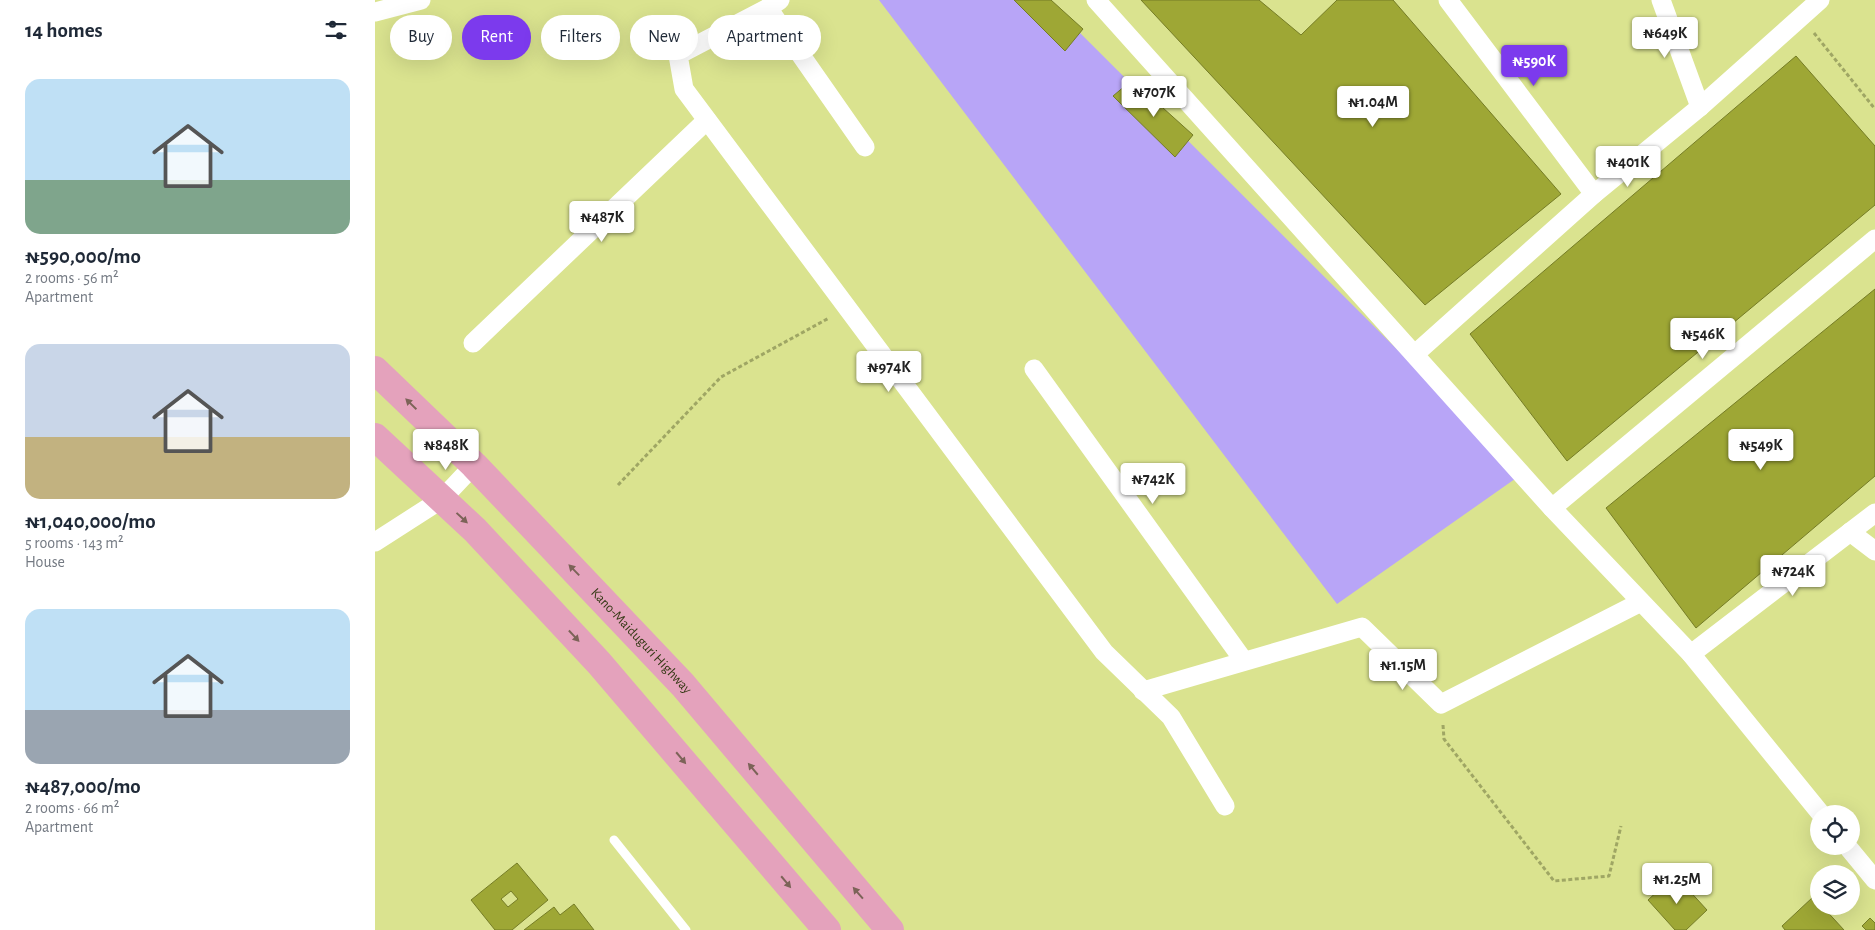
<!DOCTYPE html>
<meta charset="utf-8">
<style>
body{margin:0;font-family:"Alegreya Sans",sans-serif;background:#f2f2f3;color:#1f2937;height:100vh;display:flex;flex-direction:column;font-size:19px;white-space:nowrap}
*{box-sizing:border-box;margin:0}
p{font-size:16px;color:#747a83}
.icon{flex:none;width:28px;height:28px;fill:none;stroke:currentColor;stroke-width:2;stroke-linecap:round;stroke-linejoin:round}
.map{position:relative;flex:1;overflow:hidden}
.sheet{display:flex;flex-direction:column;background:#fff;width:375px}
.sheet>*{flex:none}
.hud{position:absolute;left:15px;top:15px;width:475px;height:45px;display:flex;gap:10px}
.tools{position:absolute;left:1435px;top:805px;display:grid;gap:10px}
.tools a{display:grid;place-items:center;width:50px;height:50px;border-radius:50%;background:#fff;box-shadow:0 5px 20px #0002;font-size:25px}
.price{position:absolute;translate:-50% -42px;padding:0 11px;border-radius:5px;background:#fff;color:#222;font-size:16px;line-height:32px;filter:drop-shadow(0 1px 2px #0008)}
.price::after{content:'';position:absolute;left:50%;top:30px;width:15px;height:11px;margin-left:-8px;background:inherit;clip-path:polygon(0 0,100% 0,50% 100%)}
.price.current{background:#7c3aed;color:#fff}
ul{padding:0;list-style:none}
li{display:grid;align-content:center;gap:10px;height:265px;padding:0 25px}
li span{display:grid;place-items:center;height:155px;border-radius:15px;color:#555}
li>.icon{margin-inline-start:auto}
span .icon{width:90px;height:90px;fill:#fffc;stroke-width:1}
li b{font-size:21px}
h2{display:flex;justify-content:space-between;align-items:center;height:60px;padding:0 25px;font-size:21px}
.pill{padding:0 18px;border-radius:22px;background:#fff;box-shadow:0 5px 20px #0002;font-size:18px;line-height:45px}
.pill.current{background:#7c3aed;color:#fff}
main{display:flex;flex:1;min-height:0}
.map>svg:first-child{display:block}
</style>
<main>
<section class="sheet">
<h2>14 homes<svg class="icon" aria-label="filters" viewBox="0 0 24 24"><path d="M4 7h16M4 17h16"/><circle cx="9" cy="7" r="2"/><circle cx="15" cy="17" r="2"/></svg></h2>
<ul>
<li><span style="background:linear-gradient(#bfe0f5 65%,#7fa58c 0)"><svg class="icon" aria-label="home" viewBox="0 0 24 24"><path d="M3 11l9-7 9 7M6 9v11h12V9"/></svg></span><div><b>₦590,000/mo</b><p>2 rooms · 56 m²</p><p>Apartment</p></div></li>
<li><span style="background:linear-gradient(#c9d6e8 60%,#c2b280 0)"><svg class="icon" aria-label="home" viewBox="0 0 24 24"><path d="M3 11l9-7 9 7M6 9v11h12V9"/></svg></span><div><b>₦1,040,000/mo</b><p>5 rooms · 143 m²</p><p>House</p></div></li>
<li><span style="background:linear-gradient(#bfe0f5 65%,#9aa5b1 0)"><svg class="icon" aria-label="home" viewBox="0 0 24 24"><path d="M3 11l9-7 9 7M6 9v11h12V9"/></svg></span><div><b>₦487,000/mo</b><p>2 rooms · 66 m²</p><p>Apartment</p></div></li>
</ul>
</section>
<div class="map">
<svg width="1500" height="930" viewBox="0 0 1500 930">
<rect width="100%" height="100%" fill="#dae38f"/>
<path fill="#b8a5f7" d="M504,0h168l475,474 -185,130z"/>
<g fill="#9ea735" stroke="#757c26" fill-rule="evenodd">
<path d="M639,0h37l32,29 -18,22z"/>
<path d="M766,0h118l42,35 36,-35h56l168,194 -136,111z"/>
<path d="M1421,56l79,90v59l-308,256 -97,-127z"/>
<path d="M757,80l61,55 -18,22 -62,-61z"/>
<path d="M1500,289v187l-179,152 -90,-120z"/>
<path d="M142,863l31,37 -36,30h-17l-24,-30zM136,891l7,8 -10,8 -7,-8z"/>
<path d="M1300,875l32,35 -21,20h-11l-27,-30z"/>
<path d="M1438,897l6,6v3h3l22,24h-59l-3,-4z"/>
<path d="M199,904l20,26h-70l30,-23 6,8z"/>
<path d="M1495,918l5,5v7h-9l-4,-4z"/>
</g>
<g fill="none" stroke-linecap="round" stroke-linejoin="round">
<g stroke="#9fa664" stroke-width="3" stroke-dasharray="4 2.5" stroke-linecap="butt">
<path d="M1439,33l61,76"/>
<path d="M243,485l103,-108 108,-59"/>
<path d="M1068,725l1,14 110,142 55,-5 12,-50"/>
</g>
<path stroke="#fff" stroke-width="9" d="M239,840l72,90"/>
<g stroke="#fff" stroke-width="19">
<path d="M405,0l-12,8 97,139"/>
<path d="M721,0l456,508 139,146 130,160"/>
<path d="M1073,0l146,194"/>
<path d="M1286,0l39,107"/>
<path d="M393,8l-90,47 6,34 420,563 67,65 54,89"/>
<path d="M0,12l46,-12"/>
<path d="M98,343l234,-223"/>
<path d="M1040,354l179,-160 106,-87 120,-107"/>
<path d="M659,369l210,292"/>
<path d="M1177,508l323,-269"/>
<path d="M1475,532l25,19"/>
<path d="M0,542l67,-43 32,-34"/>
<path d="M1316,654l184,-141"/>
<path d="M768,691l219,-64 79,77 200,-102"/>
<path d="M1472,846l28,34"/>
</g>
<g stroke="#e4a2bc" stroke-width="28">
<path id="s1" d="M0,370l99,95 209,220 207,245"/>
<path d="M0,437l100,93 124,133 228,267"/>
</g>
</g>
<defs><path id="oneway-solid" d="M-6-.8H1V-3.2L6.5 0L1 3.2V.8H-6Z" transform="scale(1.25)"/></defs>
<g fill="#7c6358">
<use href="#oneway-solid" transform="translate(36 404) rotate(-136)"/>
<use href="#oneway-solid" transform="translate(87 518) rotate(43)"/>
<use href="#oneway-solid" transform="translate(199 570) rotate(-134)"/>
<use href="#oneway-solid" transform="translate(199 636) rotate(47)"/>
<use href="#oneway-solid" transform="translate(306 758) rotate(50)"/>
<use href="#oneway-solid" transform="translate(378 769) rotate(-130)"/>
<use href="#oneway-solid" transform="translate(411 882) rotate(50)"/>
<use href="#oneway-solid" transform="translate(483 893) rotate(-131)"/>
</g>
<g text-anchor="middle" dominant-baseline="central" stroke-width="4.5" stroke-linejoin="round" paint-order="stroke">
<g font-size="14" fill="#363916" stroke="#dae38f">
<text stroke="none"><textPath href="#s1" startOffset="380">Kano-Maiduguri Highway</textPath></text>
</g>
</g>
</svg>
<div class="tools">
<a><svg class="icon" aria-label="locate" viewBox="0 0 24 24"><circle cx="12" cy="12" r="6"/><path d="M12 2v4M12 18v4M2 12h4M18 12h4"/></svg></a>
<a><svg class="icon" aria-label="layers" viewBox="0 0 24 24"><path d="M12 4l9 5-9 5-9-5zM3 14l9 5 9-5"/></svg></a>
</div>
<b class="price" style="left:1290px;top:59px">₦649K</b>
<b class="price current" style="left:1159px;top:87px">₦590K</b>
<b class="price" style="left:779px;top:118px">₦707K</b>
<b class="price" style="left:998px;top:128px">₦1.04M</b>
<b class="price" style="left:1253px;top:188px">₦401K</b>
<b class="price" style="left:227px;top:243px">₦487K</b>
<b class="price" style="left:1328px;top:360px">₦546K</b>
<b class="price" style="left:514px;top:393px">₦974K</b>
<b class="price" style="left:71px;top:471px">₦848K</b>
<b class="price" style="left:1386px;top:471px">₦549K</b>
<b class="price" style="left:778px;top:505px">₦742K</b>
<b class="price" style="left:1418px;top:597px">₦724K</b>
<b class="price" style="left:1028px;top:691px">₦1.15M</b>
<b class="price" style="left:1302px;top:905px">₦1.25M</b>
<div class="hud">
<a class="pill">Buy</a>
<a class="pill current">Rent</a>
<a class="pill">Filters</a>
<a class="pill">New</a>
<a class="pill">Apartment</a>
</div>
</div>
</main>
